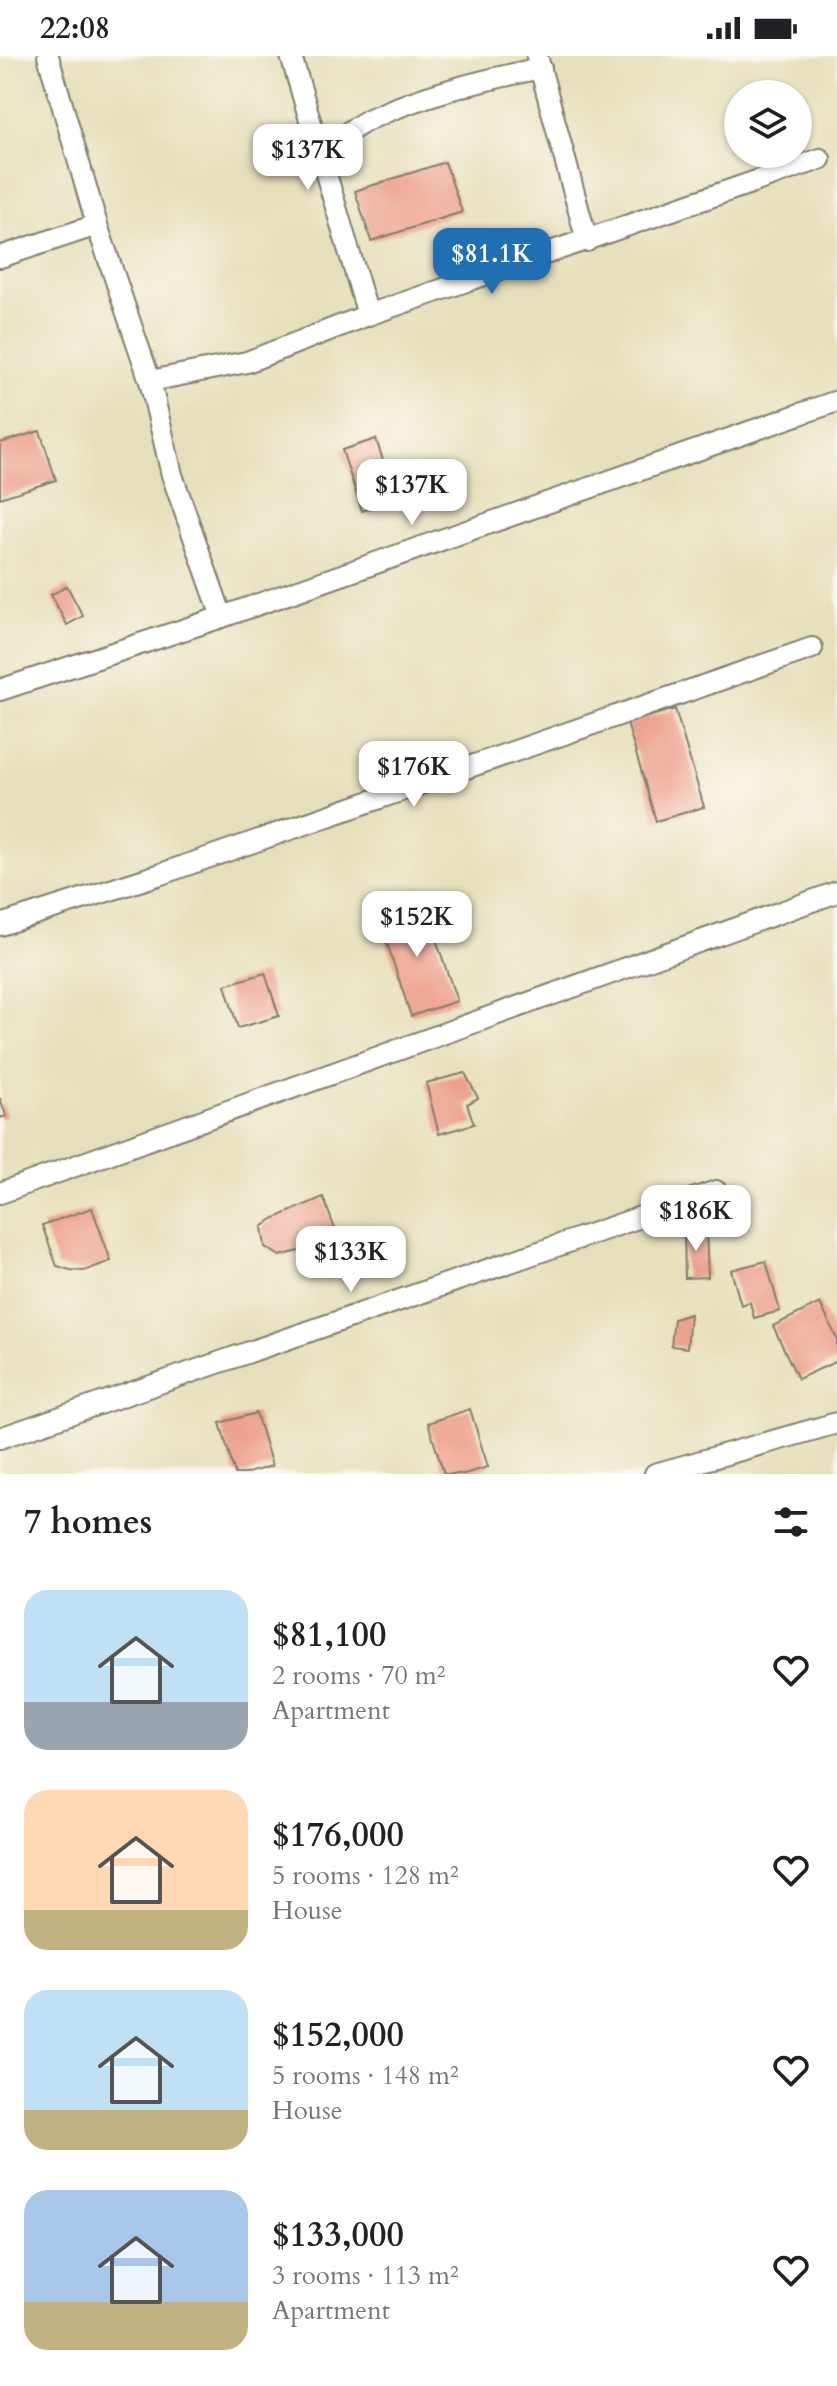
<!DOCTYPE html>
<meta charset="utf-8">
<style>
body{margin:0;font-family:Cardo,serif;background:#f6f6f6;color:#202124;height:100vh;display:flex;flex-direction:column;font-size:30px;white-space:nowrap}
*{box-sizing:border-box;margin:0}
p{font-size:26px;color:#757577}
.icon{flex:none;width:44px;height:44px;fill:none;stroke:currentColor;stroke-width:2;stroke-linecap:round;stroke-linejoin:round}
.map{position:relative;height:1418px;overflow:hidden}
.drawer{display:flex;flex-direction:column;background:#fff;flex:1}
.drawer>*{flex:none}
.controls{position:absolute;left:724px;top:24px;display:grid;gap:16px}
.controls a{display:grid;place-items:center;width:88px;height:88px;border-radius:50%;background:#fff;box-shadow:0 2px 6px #0004;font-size:40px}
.price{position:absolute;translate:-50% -68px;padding:0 18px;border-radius:16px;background:#fff;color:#222;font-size:26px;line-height:52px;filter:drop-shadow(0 2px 4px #0008)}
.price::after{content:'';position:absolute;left:50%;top:48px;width:24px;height:18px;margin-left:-12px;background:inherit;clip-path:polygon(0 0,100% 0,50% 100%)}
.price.on{background:#1f6fb2;color:#fff}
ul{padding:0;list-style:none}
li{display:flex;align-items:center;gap:24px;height:200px;padding:0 24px}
li span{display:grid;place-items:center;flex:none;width:224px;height:160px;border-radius:24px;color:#555}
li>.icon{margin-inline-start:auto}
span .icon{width:96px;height:96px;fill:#fffc;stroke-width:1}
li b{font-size:34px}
h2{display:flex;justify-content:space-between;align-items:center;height:96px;padding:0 24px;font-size:34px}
.status{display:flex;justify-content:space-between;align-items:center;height:56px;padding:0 40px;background:#fff;direction:ltr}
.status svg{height:22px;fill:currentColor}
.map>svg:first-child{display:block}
</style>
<div class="status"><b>22:08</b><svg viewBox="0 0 49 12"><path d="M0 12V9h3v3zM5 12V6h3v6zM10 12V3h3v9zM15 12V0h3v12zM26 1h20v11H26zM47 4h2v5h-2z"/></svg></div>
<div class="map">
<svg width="837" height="1418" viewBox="0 0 837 1418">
<rect width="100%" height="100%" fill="#fbf7ec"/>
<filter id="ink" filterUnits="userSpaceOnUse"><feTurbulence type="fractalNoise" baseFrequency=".0125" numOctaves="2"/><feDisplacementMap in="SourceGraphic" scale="16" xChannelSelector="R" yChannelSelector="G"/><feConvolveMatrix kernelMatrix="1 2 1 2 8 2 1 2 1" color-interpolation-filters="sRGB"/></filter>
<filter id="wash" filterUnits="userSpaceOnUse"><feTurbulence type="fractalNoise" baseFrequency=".006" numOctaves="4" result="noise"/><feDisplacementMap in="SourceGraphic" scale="32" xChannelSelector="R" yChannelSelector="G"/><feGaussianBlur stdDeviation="1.8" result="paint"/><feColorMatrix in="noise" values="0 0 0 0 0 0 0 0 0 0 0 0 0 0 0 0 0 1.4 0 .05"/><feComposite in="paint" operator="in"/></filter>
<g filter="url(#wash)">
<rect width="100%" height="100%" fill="#e6dfbb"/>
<g id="blocks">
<g fill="#ec9684">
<path d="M445,106l17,50 -91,29 -16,-50z"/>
<path d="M40,375l16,49 -56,18v-55z"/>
<path d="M376,383l20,61 -34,11 -20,-61z"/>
<path d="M67,530l16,30 -16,9 -16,-30z"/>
<path d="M675,653l29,98 -48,14 -29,-98z"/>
<path d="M423,845l34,100 -46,15 -33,-100z"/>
<path d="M265,917l14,43 -41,12 -13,-43z"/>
<path d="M465,1017l13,25 -11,6 7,20 -35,10 -13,-51z"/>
<path d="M0,1042l6,18 -6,2z"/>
<path d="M323,1141l12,32 -20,18 -35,9 -15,-9 -3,-20 11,-8z"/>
<path d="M92,1152l19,53 -27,10 -14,-1 -13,-4 -15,-41z"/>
<path d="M706,1171l2,50 -23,1 -1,-50z"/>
<path d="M766,1205l14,50 -26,7 -4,-16 -9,3 -10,-35z"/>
<path d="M820,1247l17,36v22l-39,18 -25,-53z"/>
<path d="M690,1258l-3,34 -16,-2 3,-27z"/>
<path d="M470,1353l18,58 -24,7h-20l-16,-51z"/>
<path d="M256,1357l16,53 -28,8h-9l-15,-51z"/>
</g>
</g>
</g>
<g filter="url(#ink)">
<use href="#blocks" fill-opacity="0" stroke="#817e6c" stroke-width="2"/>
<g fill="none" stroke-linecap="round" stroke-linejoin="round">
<g stroke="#817e6c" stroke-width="24">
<g id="street">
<path d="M48,0l49,169 53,156 22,94 50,142"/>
<path d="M291,0l77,259"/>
<path d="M537,0l50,185"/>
<path d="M319,97c17,-11 34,-26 53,-35 53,-24 111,-38 169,-50"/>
<path d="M0,201l97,-32"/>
<path d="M150,325l97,-19 121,-47 452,-156"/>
<path d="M0,634l222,-73 615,-216"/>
<path d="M0,869l158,-50 654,-227"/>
<path d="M0,1137l837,-301"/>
<path d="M0,1382l716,-247"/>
<path d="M655,1418l182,-51"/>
</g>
</g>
<use href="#street" stroke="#fff" stroke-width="20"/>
</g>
</g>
</svg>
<div class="controls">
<a><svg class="icon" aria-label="layers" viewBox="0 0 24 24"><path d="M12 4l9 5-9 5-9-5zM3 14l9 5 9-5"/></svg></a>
</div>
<b class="price" style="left:308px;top:136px">$137K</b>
<b class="price on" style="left:492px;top:240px">$81.1K</b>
<b class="price" style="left:412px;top:471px">$137K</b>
<b class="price" style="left:414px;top:753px">$176K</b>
<b class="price" style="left:417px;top:903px">$152K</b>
<b class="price" style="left:696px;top:1197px">$186K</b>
<b class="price" style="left:351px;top:1238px">$133K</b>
</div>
<section class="drawer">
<h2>7 homes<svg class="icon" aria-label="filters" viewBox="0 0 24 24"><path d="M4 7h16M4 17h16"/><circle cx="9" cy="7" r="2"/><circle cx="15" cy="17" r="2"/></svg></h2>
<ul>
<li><span style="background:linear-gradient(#bfe0f5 70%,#9aa5b1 0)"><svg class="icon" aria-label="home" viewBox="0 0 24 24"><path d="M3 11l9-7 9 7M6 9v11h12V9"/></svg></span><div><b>$81,100</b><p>2 rooms · 70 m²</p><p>Apartment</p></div><svg class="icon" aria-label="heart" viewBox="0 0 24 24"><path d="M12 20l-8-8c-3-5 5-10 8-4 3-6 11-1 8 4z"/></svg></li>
<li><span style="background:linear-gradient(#ffd9b3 75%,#c2b280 0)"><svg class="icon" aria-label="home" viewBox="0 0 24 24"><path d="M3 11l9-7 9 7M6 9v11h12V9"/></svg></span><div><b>$176,000</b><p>5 rooms · 128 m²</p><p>House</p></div><svg class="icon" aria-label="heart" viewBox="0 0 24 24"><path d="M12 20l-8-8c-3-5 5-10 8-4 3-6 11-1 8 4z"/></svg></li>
<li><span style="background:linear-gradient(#bfe0f5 75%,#c2b280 0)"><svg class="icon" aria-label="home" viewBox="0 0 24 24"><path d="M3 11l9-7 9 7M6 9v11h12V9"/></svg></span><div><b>$152,000</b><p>5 rooms · 148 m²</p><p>House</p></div><svg class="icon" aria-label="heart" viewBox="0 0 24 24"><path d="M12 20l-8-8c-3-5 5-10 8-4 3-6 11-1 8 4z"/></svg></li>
<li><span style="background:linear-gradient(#a9c7e8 70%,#c2b280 0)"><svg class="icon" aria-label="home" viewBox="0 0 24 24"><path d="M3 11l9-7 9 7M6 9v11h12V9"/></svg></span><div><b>$133,000</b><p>3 rooms · 113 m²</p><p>Apartment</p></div><svg class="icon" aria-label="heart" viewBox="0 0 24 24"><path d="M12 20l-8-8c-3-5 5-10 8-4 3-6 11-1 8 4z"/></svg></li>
</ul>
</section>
